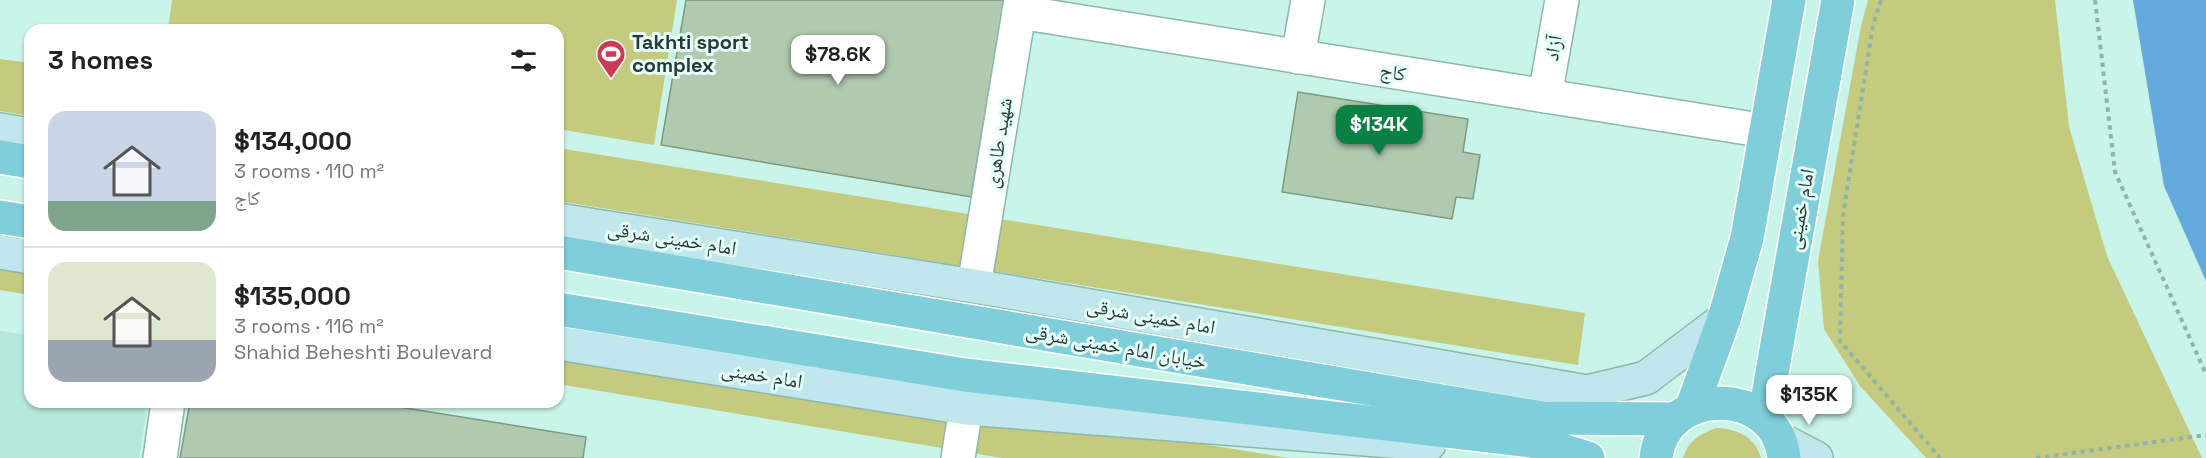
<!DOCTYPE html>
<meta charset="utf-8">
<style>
body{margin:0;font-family:"Space Grotesk","Noto Naskh Arabic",sans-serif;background:#f2f2f2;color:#222;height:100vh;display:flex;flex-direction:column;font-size:22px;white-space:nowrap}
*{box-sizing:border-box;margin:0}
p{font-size:20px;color:#767676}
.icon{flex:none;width:33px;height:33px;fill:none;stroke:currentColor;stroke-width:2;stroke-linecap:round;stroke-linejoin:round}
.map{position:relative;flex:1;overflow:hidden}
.drawer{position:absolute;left:24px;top:24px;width:540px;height:384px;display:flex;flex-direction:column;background:#fff;border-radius:18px;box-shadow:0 2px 4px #0004}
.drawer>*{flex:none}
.price{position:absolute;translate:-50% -51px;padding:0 14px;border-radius:12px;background:#fff;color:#222;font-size:20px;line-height:39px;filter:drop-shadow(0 2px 3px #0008)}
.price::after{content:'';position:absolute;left:50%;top:36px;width:18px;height:14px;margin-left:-9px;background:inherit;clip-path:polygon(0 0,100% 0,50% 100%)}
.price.on{background:#0b8043;color:#fff}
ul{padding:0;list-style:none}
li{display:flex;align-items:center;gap:18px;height:150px;padding:0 24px}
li+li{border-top:2px solid #e0e0e0}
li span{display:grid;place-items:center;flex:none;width:168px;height:120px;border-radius:18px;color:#555}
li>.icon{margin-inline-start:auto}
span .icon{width:72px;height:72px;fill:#fffc;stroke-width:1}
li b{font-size:26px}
h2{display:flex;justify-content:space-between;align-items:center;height:72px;padding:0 24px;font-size:26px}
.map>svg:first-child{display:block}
</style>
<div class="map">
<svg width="2206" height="458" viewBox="0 0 2206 458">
<rect width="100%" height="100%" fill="#c9f4e9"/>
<path fill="#b4e8da" d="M0,331l30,4v67h118l-9,56h-139z"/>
<g fill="#c4ca7e">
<path d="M172,0h505l-23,145 -96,-16v-99h-390z"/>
<path d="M1868,0h187l14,127 38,129 95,202h-276l-66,-72 -36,-57 -6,-68 43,-235z"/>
<path d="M0,59l30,4v53l-30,-5z"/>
<path d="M558,148l1027,165 -7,52 -1020,-164z"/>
<path d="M0,247l30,5v43l-30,-5z"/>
<path d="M558,338l731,120h-287l-444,-74z"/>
<path d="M1717,428c21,1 38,9 44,30h-78c5,-17 18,-25 34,-30z"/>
</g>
<path fill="#64a9db" d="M2133,0h73v281l-42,-95z"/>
<g fill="#b0caaf" stroke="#7f987e" stroke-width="1.5">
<path d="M686,0h318l-33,197 -310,-52z"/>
<path d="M1298,92l170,27 -5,33 17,3 -7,44 -17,-2 -4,22 -170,-27z"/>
<path d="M190,402h178l218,35 -3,21h-403z"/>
</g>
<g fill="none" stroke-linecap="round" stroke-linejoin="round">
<g stroke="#8db7ac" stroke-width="36">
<g id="minor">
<path d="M1019,12l747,119"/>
<path d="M1298,57l10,-57"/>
<path d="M1545,96l17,-96"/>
<path d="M974,286l47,-286"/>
<path d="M160,458l8,-56"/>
<path d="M958,458l8,-50"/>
</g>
</g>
<g stroke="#8db7ac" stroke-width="36">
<g id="secondary">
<path d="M0,130l30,5"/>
<path d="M558,220l416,66 613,106 59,-14 78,-59"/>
<path d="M0,252l30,5"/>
<path d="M558,343l408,65 463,36"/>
<path d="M1779,439l37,19"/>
</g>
</g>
<g stroke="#fff" stroke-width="36">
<g id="primary">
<path d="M0,157l30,5"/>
<path d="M0,217l30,5"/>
<path d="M558,252l985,166 132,1"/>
<path d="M558,309l407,66 567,66 56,17"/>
<path d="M1692,407l32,-88 23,-81 42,-238"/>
<path d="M1764,418l74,-418"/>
<path d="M1656,458c8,-73 121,-73 128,0"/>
</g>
</g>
<g stroke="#91b3aa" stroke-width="4" stroke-dasharray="4.5 4.5" stroke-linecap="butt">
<path d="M1881,0l-8,25 -30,190 -3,126 100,117"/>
<path d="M2095,0l20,172 91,202"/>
<path d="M2036,458l170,-23"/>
</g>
<use href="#minor" stroke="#fff" stroke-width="33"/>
<use href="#secondary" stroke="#c0e7ec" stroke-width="33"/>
<use href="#primary" stroke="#80ceda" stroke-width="33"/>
</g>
<defs>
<g id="stadium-pin" transform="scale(1.5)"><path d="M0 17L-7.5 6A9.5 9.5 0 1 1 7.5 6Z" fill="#cb3b53" stroke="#e4fdf6"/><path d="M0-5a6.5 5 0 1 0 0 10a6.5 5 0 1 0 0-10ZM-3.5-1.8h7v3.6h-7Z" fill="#fff"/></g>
</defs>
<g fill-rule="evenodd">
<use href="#stadium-pin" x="611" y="54"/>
</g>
<g text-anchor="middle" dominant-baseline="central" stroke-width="6" stroke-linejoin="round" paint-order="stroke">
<g font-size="20" font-weight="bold" fill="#293a36" stroke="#e4fdf6" text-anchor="start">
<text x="632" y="42">Takhti sport<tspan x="632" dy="23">complex</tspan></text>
</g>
<g font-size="20" fill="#293a36" stroke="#e4fdf6">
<text transform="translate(1553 48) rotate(-80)">آزاد</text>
<text transform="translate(1393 72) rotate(9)">کاج</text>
<text transform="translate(998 143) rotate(-81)">شهید طاهری</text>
<text transform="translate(1800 209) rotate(-80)">امام خمینی</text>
<text transform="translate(672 238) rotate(9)">امام خمینی شرقی</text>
<text transform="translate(1151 316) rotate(10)">امام خمینی شرقی</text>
<text transform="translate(1116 346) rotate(10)">خیابان امام خمینی شرقی</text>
<text transform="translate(762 375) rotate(9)">امام خمینی</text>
</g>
</g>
</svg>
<b class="price" style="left:838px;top:86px">$78.6K</b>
<b class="price on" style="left:1379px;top:156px">$134K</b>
<b class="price" style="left:1809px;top:426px">$135K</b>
<section class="drawer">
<h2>3 homes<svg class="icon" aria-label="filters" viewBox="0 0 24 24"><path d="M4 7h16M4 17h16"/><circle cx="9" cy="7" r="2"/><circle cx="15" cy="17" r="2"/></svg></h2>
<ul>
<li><span style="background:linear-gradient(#c9d6e8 75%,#7fa58c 0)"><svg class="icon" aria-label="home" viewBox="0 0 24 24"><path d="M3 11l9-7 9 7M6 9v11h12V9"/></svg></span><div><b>$134,000</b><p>3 rooms · 110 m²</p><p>کاج</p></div></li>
<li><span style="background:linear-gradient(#dfe7d0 65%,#9aa5b1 0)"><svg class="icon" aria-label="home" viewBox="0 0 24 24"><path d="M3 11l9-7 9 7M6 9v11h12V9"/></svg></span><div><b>$135,000</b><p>3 rooms · 116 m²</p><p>Shahid Beheshti Boulevard</p></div></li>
</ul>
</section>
</div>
